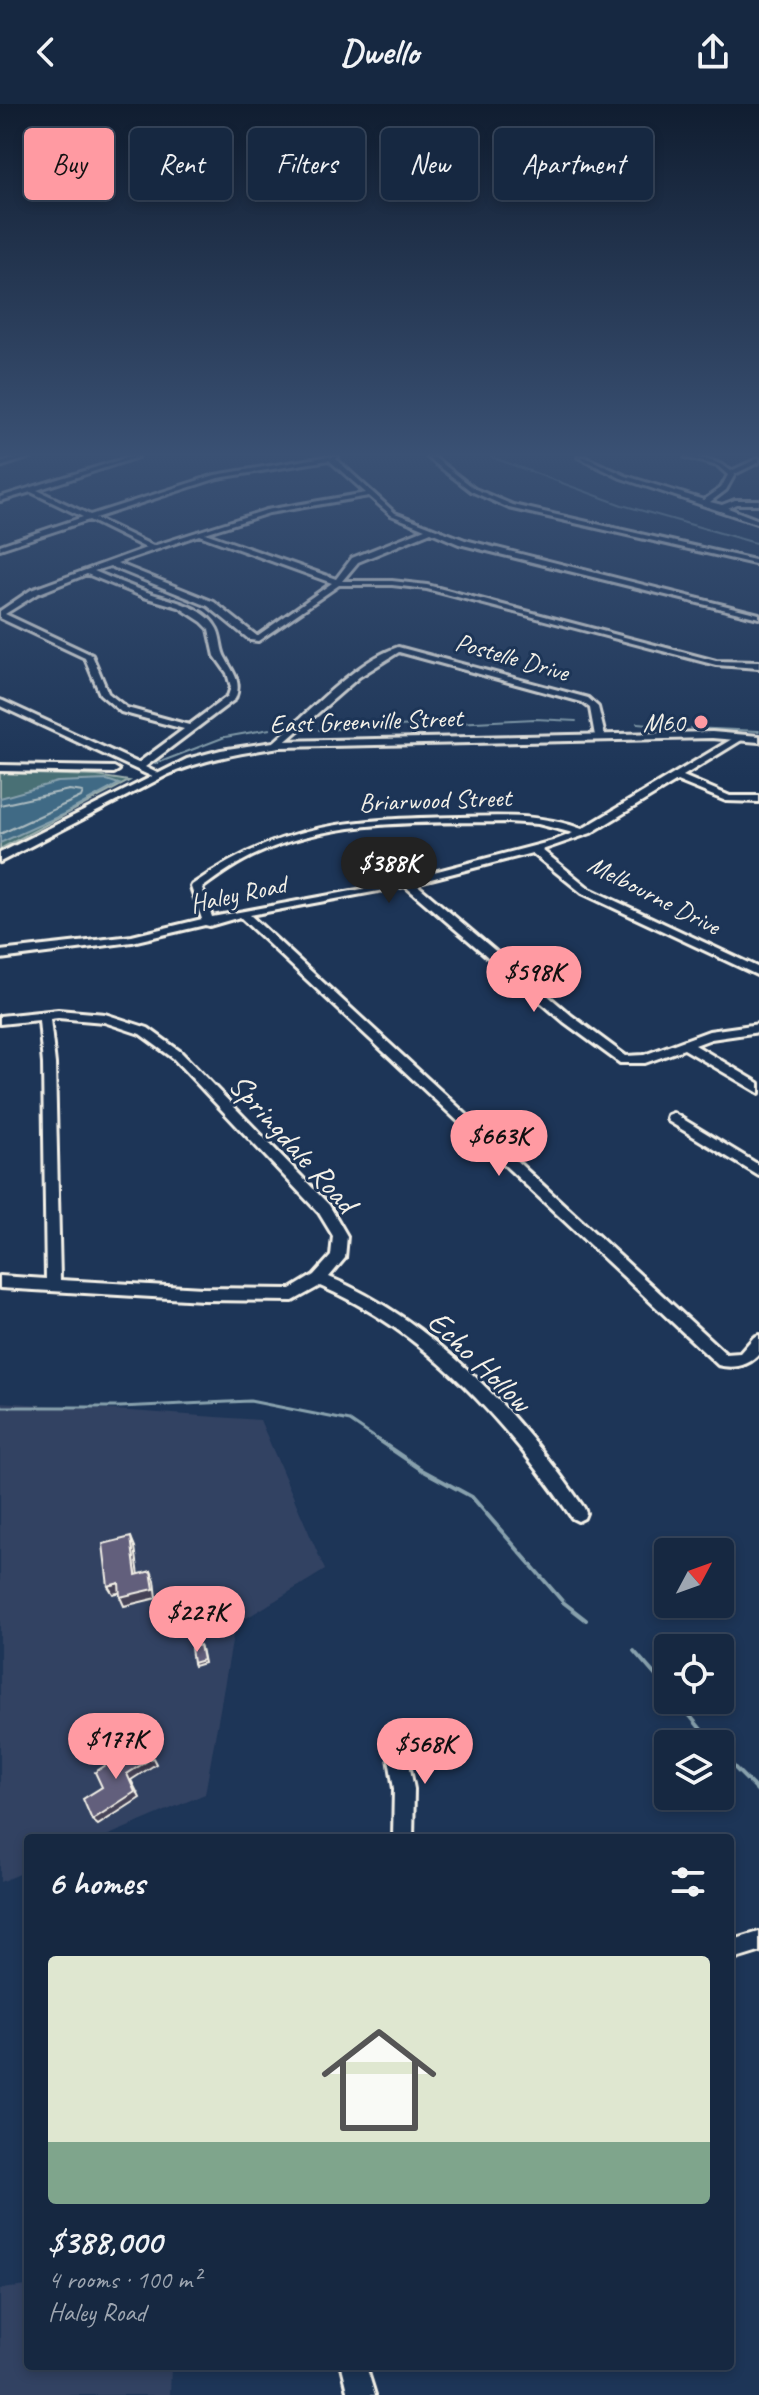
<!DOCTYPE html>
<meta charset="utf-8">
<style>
body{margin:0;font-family:Caveat,sans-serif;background:#1f3048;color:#f1f3f6;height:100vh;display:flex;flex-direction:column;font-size:30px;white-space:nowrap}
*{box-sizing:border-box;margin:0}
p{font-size:26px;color:#9ea6b1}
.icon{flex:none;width:44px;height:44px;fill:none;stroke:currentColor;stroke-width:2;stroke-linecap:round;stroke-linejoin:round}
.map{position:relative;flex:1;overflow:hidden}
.drawer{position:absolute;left:24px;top:1730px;width:710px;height:536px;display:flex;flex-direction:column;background:#162841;border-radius:8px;box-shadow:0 4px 12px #0003,0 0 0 2px #35445a}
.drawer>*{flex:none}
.banner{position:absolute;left:24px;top:24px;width:712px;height:72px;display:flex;gap:16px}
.needle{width:52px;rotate:49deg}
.controls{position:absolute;left:654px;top:1434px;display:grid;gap:16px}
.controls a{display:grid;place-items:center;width:80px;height:80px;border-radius:8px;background:#162841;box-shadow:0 4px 12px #0003,0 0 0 2px #35445a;font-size:40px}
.price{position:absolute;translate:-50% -68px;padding:0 18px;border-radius:28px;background:#ff9aa2;color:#111;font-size:26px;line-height:52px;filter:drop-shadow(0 2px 4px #0008)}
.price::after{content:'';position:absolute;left:50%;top:48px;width:24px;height:18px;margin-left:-12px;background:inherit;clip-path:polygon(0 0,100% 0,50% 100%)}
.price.selected{background:#222;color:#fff}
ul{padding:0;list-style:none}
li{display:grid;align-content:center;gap:16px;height:424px;padding:0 24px}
li span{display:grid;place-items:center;height:248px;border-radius:8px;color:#555}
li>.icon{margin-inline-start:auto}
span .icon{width:144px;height:144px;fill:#fffc;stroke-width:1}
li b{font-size:34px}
h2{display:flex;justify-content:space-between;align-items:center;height:96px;padding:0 24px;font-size:34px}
.chip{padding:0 28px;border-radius:8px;background:#162841;box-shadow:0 4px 12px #0003,0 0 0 2px #35445a;font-size:28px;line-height:72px}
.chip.selected{background:#ff9aa2;color:#111}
header{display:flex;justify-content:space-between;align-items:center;height:104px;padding:0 24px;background:#162841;font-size:36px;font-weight:800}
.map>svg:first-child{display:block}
</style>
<header><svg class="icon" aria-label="back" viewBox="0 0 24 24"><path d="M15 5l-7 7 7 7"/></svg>Dwello<svg class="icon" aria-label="share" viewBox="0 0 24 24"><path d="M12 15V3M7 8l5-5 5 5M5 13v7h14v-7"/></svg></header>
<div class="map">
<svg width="759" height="2291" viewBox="0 0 759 2291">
<rect width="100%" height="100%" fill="#1d3557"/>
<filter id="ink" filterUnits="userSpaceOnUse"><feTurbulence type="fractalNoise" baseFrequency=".0125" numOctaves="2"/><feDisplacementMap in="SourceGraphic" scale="16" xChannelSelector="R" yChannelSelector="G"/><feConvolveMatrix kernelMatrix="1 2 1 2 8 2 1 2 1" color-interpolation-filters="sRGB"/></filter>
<g filter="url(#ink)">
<g fill="#324262">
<path d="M0,1298l260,18 65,150 -90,55 -30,169 -103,44h-74v32l-28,12z"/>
<path d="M28,2182v80h143l-1,29h-170v-106z"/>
</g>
<path fill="#486f74" stroke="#9eb0ae" stroke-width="2" d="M0,669l97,3 32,5 -129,68z"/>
<path fill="#406b85" stroke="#88a1ad" stroke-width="2" d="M107,676l12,4 -55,30 -64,29v-45l57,-16z"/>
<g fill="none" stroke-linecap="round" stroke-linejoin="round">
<path stroke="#acbbc0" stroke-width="2" d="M0,701l69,-15 14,2 -2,5 -81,37"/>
<g stroke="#88a1ad" stroke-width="2">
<path d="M491,353l131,48 137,39"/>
<path d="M637,619l38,3"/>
<path d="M691,624l68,3"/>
<path d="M319,626l216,-11 41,2"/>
<path d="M155,660l70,-27 45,-8"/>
</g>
<path stroke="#88a1ad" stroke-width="3" d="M0,1303h120l130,-6 100,20 31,21"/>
<g stroke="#88a1ad" stroke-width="4">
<path d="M378,1336l44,30 50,27 91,105 23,18"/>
<path d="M634,1547l34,39"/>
<path d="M677,1596l36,44"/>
<path d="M720,1649l39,39"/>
</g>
<g stroke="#f4f1e8" stroke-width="6">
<g id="minor">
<path d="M22,353h9l-31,10v-4z"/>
<path d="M129,353h9l-101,33 53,25 125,-40 109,-18h14l-2,2 59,54 70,27 294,74v4l-300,-74 -28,-12 -73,30 -16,19h50l35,4 289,76 43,1v6l-43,-3 -289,-76 -35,-4h-53l-81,56 -8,-1 -42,-34 -98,-40 -16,5c17,7 35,15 53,21 21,8 59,14 70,37 5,10 3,21 9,30 8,15 16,23 9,40l-90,68 18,9 -8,2 -155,-72v-6l3,1 135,62 46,-34 -63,-17 -21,-18 -15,-36 -85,-40v-7l31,-21 115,-42 -57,-28 -89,29v-4l83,-28 -52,-25 -31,9v-4zM329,356l37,33 -100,17 -113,36 -58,-28 123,-40zM369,392l22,19 34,14 -73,29 -16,21 -131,-46 64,-20zM199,431l133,48 -75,53 -43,-34 -97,-39zM87,470l57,23 35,10 23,15 7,7 6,27 12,17 4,14 -3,9 -39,29 -62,-17 -19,-15 -16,-38 -87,-41 32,-20z"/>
<path d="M427,353h7l41,32 38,16 246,56v4l-250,-57 -38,-17z"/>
<path d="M578,353h7l41,19 78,24 17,-12 7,-13 -10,-9 -33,-9c16,0 34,4 46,14l28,-13v4l-24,12 -9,16 -16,12 12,3 13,-5h24v4h-23l-8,4 31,12v4l-138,-46z"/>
<path d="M398,543l190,51 10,9 7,29 -5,3 -5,-3 -5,-28 -8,-6 -183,-50 -40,25 -79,69h-6v-4c34,-29 83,-82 124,-95z"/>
<path d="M737,632l8,2 -62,38 47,20h29v6l-33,-1 -49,-20 -86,52 -49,17 48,39 169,79v8l-177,-83 -50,-40 -117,30 157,133 54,40 18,-1 65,-24 50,-7v8l-48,7 -16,6 64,38v10l-75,-44 -39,14h-25l-56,-41 -159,-136 -155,29 476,439 14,-1 14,-16 5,-2v19c-10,12 -26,15 -41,11l-478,-448 -31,9 -4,-1 -73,17 -132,17v-8l132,-15 70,-17 -11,-32 1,-2c89,-63 164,-66 269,-68 41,-1 81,-3 121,12zM508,718l30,2 35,9 -20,8 -169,44 -172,32 -10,-29c18,-13 36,-26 57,-35 76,-35 167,-30 249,-31z"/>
<path d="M0,661l114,2 5,3 -5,3 -114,-2z"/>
<path d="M58,906l47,4 43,14 33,24 148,153 18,31 -2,22 -16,19c107,45 190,137 255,231l2,5 -2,5 -6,3 -6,-3c-64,-94 -146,-187 -252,-232l-27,15 -90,-1 -203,-12v-12l46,3 -3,-215 -4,-44 -39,4v-8zM58,914l46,4 36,12 33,24 146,155 14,23 -2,20 -17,19 -23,14 -88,-1 -143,-8 -5,-216 -5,-45z"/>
<path d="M673,1009l86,52v11l-91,-55 -1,-3 1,-3z"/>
<path d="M394,1620l7,2 2,7 11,56 -1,49h-20l1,-49 -9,-56 2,-7z"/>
<path d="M759,1828v20l-29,9v-20z"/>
<path d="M342,2262h24l9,29h-26z"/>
</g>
</g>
<g stroke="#f4f1e8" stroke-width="6">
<path id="major" d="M712,628l47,4v6l-47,-4 -432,9c-40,6 -76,12 -113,28l-167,87v-9l187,-94 34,-9 59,-9z"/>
</g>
<use href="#minor" fill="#1d3557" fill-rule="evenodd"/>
<use href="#major" fill="#1d3557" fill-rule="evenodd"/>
</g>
<g fill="#454257" stroke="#f4f1e8" stroke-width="2">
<path d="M131,1433l4,10 5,36 -4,-8z"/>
<path d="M151,1467l4,9 2,18 -33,8 -4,-9z"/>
<path d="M119,1479l4,9 -10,2 -5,-8z"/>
<path d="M201,1544l3,15 -10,3 -1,-3z"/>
<path d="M144,1637l12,23 -25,16 9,18 -42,27 -6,-5 35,-46z"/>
</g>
<g fill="#625f7c" stroke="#f4f1e8" stroke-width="2">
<path d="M131,1433l5,38 15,-4 3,18 -34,8 -1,-14 -11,3 -5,-42z"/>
<path d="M200,1541l3,15 -10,3 -2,-15z"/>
<path d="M144,1637l8,17 -25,16 8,18 -43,28 -9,-21 19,-12 -7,-15z"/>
</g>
</g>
<linearGradient id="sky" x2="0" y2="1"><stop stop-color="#101d30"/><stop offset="0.52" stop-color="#3a5174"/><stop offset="1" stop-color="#3a5174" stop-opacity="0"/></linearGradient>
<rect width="759" height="674" fill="url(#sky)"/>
<circle fill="#ff9aa2" stroke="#1d3557" stroke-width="3" cx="701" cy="618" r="8"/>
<g text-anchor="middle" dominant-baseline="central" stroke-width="6" stroke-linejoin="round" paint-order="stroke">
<g font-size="26" fill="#f4f1e8" stroke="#1d3557">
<text transform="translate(512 553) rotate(16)">Postelle Drive</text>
<text transform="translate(366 617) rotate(-2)">East Greenville Street</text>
<text transform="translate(435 696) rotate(-2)">Briarwood Street</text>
<text transform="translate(238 790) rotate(-12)">Haley Road</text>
<text transform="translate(654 791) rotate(27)">Melbourne Drive</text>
</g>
<g font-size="26" fill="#f4f1e8" stroke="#1d3557" text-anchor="end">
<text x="685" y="618">M60</text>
</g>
<g font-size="32" fill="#f4f1e8" stroke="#1d3557">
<text transform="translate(293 1039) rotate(48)">Springdale Road</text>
<text transform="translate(480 1257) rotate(44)">Echo Hollow</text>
</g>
</g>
</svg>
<div class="controls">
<a><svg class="needle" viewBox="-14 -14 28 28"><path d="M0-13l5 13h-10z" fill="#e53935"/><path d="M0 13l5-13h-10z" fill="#9ea6b1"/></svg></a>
<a><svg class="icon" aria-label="locate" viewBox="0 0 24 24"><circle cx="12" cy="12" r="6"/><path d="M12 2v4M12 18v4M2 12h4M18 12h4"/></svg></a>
<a><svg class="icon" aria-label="layers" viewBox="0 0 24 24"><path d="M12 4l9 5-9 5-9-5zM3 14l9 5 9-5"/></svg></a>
</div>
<b class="price selected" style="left:389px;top:801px">$388K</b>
<b class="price" style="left:534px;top:910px">$598K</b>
<b class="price" style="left:499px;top:1074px">$663K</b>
<b class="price" style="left:197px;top:1550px">$227K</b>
<b class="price" style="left:116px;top:1677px">$177K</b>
<b class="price" style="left:425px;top:1682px">$568K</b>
<div class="banner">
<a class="chip selected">Buy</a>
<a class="chip">Rent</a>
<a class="chip">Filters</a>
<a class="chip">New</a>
<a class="chip">Apartment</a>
</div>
<section class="drawer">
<h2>6 homes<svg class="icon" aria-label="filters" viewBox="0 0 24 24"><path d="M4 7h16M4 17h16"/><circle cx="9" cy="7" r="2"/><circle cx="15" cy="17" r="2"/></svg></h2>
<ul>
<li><span style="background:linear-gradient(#dfe7d0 75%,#7fa58c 0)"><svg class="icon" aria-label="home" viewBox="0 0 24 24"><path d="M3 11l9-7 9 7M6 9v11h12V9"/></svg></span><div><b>$388,000</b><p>4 rooms · 100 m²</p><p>Haley Road</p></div></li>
</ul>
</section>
</div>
